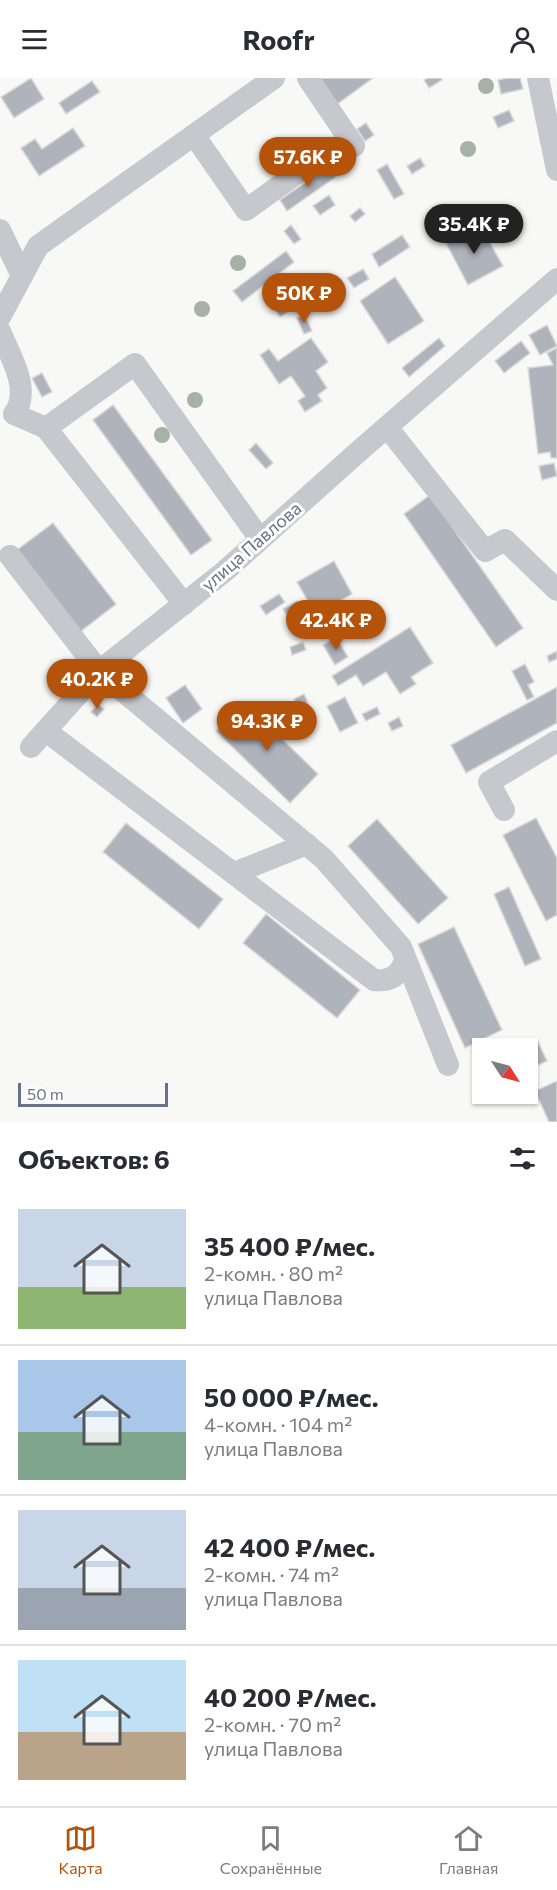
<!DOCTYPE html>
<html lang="ru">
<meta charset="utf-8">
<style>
body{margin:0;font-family:Commissioner,sans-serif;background:#f7f7f7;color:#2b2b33;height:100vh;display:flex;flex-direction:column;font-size:22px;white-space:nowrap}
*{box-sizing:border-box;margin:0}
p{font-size:20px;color:#7c7c81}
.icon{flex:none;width:33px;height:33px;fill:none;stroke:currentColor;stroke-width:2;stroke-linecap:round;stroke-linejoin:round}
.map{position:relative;height:1044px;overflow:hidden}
.drawer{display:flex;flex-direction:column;background:#fff;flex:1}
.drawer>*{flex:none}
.needle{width:39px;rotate:126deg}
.controls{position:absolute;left:472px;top:960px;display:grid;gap:12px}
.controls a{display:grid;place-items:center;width:66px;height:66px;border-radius:0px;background:#fff;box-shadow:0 2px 4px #0004;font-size:30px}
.scale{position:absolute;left:18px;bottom:15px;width:150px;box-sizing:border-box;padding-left:6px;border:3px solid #677187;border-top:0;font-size:16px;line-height:21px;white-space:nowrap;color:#677187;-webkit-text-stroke:4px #fff;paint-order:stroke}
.price{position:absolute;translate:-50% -51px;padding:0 14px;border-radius:21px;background:#b45309;color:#fff;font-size:20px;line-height:39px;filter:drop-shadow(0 2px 3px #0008)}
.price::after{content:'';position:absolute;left:50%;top:36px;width:18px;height:14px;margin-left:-9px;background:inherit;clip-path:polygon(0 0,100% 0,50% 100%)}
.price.selected{background:#222;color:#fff}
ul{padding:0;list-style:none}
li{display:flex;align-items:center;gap:18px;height:150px;padding:0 18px}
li+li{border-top:2px solid #e1e1e2}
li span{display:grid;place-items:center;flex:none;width:168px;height:120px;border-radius:0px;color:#555}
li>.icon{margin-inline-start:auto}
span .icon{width:72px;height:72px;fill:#fffc;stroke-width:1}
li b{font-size:26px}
h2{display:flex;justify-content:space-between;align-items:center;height:72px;padding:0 18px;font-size:26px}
header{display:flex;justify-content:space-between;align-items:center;height:78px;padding:0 18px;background:#fff;font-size:27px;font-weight:700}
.menu{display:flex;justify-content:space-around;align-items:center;height:84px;border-top:2px solid #e1e1e2;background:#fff;font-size:16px;color:#7c7c81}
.menu a{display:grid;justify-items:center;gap:3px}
.menu .selected{color:#b45309}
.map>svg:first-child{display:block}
</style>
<header><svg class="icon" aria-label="menu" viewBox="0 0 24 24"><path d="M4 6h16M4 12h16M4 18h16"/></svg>Roofr<svg class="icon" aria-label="person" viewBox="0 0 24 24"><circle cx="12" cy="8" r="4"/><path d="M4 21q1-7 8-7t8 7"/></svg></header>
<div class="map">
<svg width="557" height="1044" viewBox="0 0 557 1044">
<rect width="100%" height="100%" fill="#f8f8f6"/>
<g fill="#afb3bc" stroke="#d9dad8" stroke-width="1.5">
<path d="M31,0l13,21 -30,19 -13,-21z"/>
<path d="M317,0h56l-37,27z"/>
<path d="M428,0h13l1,2 -13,8 -5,-8z"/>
<path d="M507,0h13l3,11 -22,5 -3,-14z"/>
<path d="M92,3l8,11 -34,22 -7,-11z"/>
<path d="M509,32l5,11 -16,7 -5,-11z"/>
<path d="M366,45l8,12 -9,6 -8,-12z"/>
<path d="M73,50l12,18 -46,30 -18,-28 14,-9 7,10z"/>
<path d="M420,80l5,8 -13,8 -5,-8z"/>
<path d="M387,86l17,30 -10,5 -17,-29z"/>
<path d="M329,88l8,10 -50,35 -7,-11z"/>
<path d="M329,117l6,10 -15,10 -7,-9z"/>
<path d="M360,130l5,6 -10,8 -5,-6z"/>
<path d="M291,147l10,14 -7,5 -10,-13z"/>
<path d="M480,147l23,41 -35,19 -22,-42z"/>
<path d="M402,157l8,12 -31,20 -7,-13z"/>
<path d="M286,173l8,11 -52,40 -9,-11z"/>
<path d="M363,191l6,10 -15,9 -7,-10z"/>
<path d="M395,199l29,44 -36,23 -28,-43z"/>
<path d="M281,221l9,11 -10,7 -8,-12z"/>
<path d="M305,237l7,16 -8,3 -7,-16z"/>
<path d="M547,247l10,21 -17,9 -11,-20z"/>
<path d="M311,260l17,24 -12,9 11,17 -9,7 4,6 -17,11 -7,-11 7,-5 -14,-20 -12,8 -19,-29 9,-6 9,12z"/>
<path d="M439,260l6,8 -36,31 -7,-9z"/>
<path d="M521,263l9,12 -26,20 -9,-12z"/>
<path d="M557,270v110h-6l-1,-6 -12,2 -10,-86 25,-3 -6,-12z"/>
<path d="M42,295l10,19 -10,5 -10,-19z"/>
<path d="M113,327l99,135 -21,15 -98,-135z"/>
<path d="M256,365l17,20 -7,6 -17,-19z"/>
<path d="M554,385l3,13 -15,4 -3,-14z"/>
<path d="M430,417l93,133 -27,19 -92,-133z"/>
<path d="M53,445l63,81 -36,28 -63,-82z"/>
<path d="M334,483l18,33 -36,21 -19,-33z"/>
<path d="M279,516l6,8 -19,13 -6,-9z"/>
<path d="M297,523l12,20 -14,8 -12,-20z"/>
<path d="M410,549l23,36 -22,14 5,7 -16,10 -14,-22 -23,14 -7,-11 -18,11 -6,-10z"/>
<path d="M336,559l12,20 -13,8 -12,-20z"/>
<path d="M303,564l3,8 -14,5 -2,-8z"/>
<path d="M557,573v8l-8,3 -2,-6z"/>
<path d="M525,586l9,18 -6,3 6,12 -7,3 -15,-29z"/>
<path d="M185,607l17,24 -19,14 -17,-25z"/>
<path d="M557,609v36l-91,50 -15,-28z"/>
<path d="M304,616l4,9 -9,5 -5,-9z"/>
<path d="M345,619l13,26 -18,9 -13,-26z"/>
<path d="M244,624l74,72 -28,29 -74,-72z"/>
<path d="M98,626l6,5 -7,8 -6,-5z"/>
<path d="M377,629l3,7 -14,7 -4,-7z"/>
<path d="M399,639l4,9 -11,5 -4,-8z"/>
<path d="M536,740l21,40v57l-11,6 -43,-86z"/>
<path d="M377,741l71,79 -30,26 -70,-78z"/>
<path d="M126,745l97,76 -24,30 -96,-77z"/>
<path d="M509,809l32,72 -16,7 -31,-72z"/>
<path d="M266,836l94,76 -23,28 -94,-75z"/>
<path d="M454,849l48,103 -37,18 -47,-104z"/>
<path d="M537,962l10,21 -19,9v-22h-10z"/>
<path d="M557,1003v41h-8l-14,-31z"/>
<path d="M496,1016h17l1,2 -14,6z"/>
</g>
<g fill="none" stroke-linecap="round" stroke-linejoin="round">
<g stroke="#c6c8cd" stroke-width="22">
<path d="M308,0l46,68"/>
<path d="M538,0l19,92"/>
<path d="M194,57l52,75 76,-55"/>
<path d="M0,152l22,46"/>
<path d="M0,239l38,-71 236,-168"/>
<path d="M0,253c10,25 32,59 14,83l32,14 138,176"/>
<path d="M387,349l98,124 20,-11 52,50"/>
<path d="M46,350l89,-64 125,175"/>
<path d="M10,478l89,115 225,188 77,88 47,118"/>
<path d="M46,653l328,249c16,2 27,-5 31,-21"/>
<path d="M31,669l68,-76 126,-100 133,-119 199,-173"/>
<path d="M504,732l-15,-28 68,-41"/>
<path d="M234,795l73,-29"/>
</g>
</g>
<g fill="#a6b2a5">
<circle cx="486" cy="8" r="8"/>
<circle cx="468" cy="71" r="8"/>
<circle cx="238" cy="185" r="8"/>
<circle cx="202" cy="231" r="8"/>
<circle cx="195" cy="322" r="8"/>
<circle cx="162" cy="357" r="8"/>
</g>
<g text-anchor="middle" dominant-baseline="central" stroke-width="6" stroke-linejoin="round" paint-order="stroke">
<g font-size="18" fill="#677187" stroke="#fff">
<text transform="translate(251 468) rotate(-41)">улица Павлова</text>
</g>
</g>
</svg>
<div class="controls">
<a><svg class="needle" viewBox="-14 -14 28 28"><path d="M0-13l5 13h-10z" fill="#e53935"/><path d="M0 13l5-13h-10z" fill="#7c7c81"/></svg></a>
</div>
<div class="scale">50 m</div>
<b class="price" style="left:308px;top:110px">57.6K ₽</b>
<b class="price selected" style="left:474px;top:177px">35.4K ₽</b>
<b class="price" style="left:304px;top:246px">50K ₽</b>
<b class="price" style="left:336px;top:573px">42.4K ₽</b>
<b class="price" style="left:97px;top:632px">40.2K ₽</b>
<b class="price" style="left:267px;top:674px">94.3K ₽</b>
</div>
<section class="drawer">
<h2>Объектов: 6<svg class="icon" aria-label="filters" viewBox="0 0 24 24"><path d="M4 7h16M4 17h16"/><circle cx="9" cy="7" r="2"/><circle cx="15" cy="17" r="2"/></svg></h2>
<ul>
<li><span style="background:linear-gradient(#c9d6e8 65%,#8fb573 0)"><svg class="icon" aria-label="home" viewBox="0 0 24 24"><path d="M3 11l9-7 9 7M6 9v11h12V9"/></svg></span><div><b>35 400 ₽/мес.</b><p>2-комн. · 80 m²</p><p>улица Павлова</p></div></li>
<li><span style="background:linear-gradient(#a9c7e8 60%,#7fa58c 0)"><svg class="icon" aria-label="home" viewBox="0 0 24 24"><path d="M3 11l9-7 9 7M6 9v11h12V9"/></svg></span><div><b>50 000 ₽/мес.</b><p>4-комн. · 104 m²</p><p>улица Павлова</p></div></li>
<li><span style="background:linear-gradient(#c9d6e8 65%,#9aa5b1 0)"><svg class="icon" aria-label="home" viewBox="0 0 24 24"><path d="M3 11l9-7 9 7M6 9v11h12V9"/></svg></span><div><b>42 400 ₽/мес.</b><p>2-комн. · 74 m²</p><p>улица Павлова</p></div></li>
<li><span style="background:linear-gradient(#bfe0f5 60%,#b9a48a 0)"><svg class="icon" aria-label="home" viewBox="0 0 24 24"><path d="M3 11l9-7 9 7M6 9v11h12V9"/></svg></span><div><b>40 200 ₽/мес.</b><p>2-комн. · 70 m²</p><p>улица Павлова</p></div></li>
</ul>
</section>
<nav class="menu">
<a class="selected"><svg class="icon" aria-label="map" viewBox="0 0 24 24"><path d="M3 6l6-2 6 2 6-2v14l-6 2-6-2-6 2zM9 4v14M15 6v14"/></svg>Карта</a>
<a><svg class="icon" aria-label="saved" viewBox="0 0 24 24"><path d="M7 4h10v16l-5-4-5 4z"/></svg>Сохранённые</a>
<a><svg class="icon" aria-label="home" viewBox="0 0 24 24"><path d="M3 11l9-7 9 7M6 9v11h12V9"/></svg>Главная</a>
</nav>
